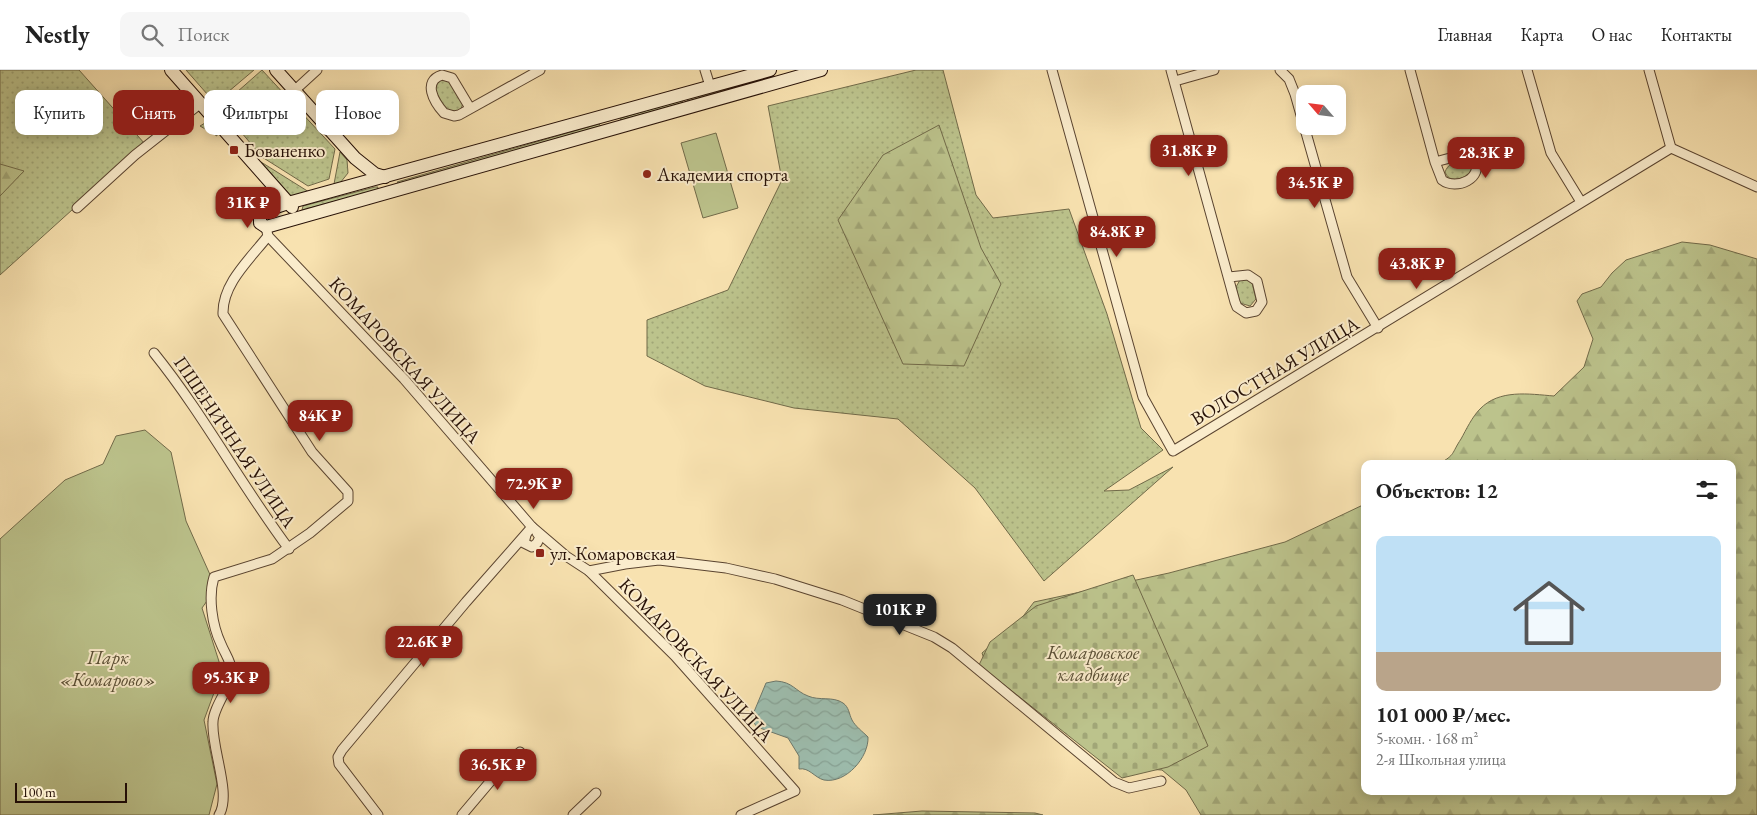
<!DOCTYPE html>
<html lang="ru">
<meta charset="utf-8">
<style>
body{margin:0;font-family:"EB Garamond",serif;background:#f6f6f6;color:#222;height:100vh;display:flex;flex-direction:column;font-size:19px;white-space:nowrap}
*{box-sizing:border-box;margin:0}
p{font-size:16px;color:#767676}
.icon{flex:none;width:28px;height:28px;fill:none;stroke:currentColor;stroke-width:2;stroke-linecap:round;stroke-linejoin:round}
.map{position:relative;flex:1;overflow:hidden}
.side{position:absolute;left:1361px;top:390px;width:375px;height:335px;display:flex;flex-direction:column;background:#fff;border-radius:10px;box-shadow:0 2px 12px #0003}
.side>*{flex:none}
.top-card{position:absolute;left:15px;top:20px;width:475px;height:45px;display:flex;gap:10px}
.needle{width:32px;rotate:298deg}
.fabs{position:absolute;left:1296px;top:15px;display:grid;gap:10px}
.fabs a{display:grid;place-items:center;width:50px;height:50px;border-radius:10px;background:#fff;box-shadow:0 2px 12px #0003;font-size:25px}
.scale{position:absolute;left:15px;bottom:12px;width:112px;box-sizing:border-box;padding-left:5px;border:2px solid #261006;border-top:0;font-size:14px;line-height:18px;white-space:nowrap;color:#261006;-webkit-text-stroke:4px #faeccc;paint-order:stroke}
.price{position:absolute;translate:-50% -42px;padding:0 11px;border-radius:10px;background:#8f2418;color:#fff;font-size:16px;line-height:32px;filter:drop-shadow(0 1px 2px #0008)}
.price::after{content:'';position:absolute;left:50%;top:30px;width:15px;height:11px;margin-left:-8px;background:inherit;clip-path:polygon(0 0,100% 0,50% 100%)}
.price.current{background:#222;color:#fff}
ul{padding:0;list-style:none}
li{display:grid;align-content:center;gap:10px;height:265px;padding:0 15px}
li+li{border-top:1px solid #e0e0e0}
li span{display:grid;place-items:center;height:155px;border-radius:10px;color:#555}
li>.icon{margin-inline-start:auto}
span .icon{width:90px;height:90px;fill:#fffc;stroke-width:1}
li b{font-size:21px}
h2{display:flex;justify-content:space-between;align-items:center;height:60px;padding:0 15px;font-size:21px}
.pill{padding:0 18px;border-radius:10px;background:#fff;box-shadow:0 2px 12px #0003;font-size:18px;line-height:45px}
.pill.current{background:#8f2418;color:#fff}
header{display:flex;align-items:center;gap:30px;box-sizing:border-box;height:70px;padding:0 25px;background:#fff;border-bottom:1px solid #e0e0e0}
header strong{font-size:24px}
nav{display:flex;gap:28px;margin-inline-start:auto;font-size:18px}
.search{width:350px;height:45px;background:#f6f6f6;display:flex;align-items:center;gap:12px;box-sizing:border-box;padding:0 18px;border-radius:10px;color:#767676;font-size:19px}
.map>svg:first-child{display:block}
</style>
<header>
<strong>Nestly</strong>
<div class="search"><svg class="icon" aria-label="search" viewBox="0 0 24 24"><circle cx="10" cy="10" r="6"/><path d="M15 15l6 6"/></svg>Поиск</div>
<nav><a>Главная</a><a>Карта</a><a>О нас</a><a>Контакты</a></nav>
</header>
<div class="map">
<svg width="1757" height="745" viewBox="0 0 1757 745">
<defs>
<pattern id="grass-dots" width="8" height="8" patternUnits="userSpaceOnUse" patternTransform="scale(1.25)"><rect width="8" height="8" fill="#bcc38c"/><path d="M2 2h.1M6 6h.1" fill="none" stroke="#a1a677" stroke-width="1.8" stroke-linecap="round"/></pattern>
<pattern id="forest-firs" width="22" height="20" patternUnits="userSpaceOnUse" patternTransform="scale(1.25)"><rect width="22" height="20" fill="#bcc38c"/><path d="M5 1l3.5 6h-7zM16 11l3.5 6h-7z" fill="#a1a677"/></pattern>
<pattern id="cemetery-stones" width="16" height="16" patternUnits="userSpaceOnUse" patternTransform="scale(1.25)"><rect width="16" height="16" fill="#bcc38c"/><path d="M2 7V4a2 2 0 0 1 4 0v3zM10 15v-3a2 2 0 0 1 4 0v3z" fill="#a1a677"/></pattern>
<pattern id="water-waves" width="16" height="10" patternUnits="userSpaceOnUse" patternTransform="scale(1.25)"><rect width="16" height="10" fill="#9dbdae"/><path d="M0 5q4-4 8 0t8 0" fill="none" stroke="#87a194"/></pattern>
</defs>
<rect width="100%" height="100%" fill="#f8e2b0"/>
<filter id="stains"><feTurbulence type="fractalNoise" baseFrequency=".004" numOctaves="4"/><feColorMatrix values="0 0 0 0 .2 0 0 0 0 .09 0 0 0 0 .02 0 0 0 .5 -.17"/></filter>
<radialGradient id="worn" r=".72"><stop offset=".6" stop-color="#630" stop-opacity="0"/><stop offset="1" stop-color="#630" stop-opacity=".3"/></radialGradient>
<g fill="url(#grass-dots)" stroke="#716a49">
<path d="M0,0h79l66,74 -145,131z"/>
<path d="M186,0h68l-39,33z"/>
<path d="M262,0l73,79 -6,30 -21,7 -46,-29 -42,-50z"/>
<path d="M916,0h27l33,125 17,23 76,-9 38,105 34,114 22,22 -59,41 25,-1 44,-23 -129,114 -69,-93 -77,-69 -104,-11 -89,-22 -58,-30v-36l81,-30 54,-110 -14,-74z"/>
<path d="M440,8l9,3 14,22 -3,9h-12l-13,-21 -1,-8z"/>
<path d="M738,15l2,4 -52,15 -1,-5z"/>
<path d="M682,30l1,5 -63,16 1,-3z"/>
<path d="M599,54l2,2 -202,58 -2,-2z"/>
<path d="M340,82l7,8 1,13 -8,10 -6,1z"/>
<path d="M1460,90l10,2 2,9 -2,4c-10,3 -20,9 -25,-3 3,-8 8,-9 15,-12z"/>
<path d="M261,92l48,30 -15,4 -4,-1z"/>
<path d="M375,117h3l-1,3 -75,20 1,-4z"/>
<path d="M1245,208l7,5 4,16 -6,7 -10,-3 -4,-16 4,-7z"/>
</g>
<g fill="url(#forest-firs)" stroke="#716a49">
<path d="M210,50l6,9 1,7 -17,-10z"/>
<path d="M939,55l42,123 20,36 -37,82 -61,-2 -65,-144 45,-65z"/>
<path d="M0,94l24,7 -24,25z"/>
<path d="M1682,172l28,3 47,14v556h-556l-15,-25 -24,-20 -32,-2 -145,-106 -3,-9 39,-34 13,-17 135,-29 116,-31 80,-38v287h367v-327h-293c17,-10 12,-10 22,-25 5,-9 11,-22 19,-30 19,-20 49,-15 74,-13l30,-29 9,-28 -16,-38 5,-7 19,-7 11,-14 14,-13z"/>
<path d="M922,741l113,2 8,2h-170z"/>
</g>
<path fill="url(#cemetery-stones)" stroke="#716a49" d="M1133,505l75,171 -40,21 -46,11 -143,-113 11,-23 46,-36z"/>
<g fill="#bcc38c" stroke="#716a49">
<path d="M716,63l22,75 -35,10 -22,-75z"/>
<path d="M145,360l26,22 15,69 30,67 -14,20 20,63 -18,49 13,64 -8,31h-209v-276l65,-59 38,-16 13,-28z"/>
</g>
<path fill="url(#water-waves)" stroke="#6d786b" d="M776,611c17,1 19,10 32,15 11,5 25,0 35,7 6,4 6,11 9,17 3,6 11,12 16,17 1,20 -22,47 -44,43 -9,-2 -15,-13 -25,-11v-13l-11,-18 -31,-11 -6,-8 15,-36z"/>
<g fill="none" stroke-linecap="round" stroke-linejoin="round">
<g stroke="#5a4430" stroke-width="11">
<g id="street">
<path d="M705,0l5,16"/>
<path d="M1052,0l91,327 30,54 498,-303"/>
<path d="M1171,0l64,232 2,5 9,6 10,-2 6,-9 -5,-21 -9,-6 -19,2"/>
<path d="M1280,0l9,9 6,15 52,183 31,51"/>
<path d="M1410,0l25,92 7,18c14,11 43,-2 32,-21l-9,-5 -30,8"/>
<path d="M1527,0l24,83 30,49"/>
<path d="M1649,0l22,78"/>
<path d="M1175,11l39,-11"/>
<path d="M294,21l23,-21"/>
<path d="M470,38l-18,-30 -10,-3c-20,6 -8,27 2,38l10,3 5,-1 81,-45"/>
<path d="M1671,78l86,39"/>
<path d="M77,138l58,-53 66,-52"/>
<path d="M266,157l2,9 136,143 128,148 34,29 23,15 86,85 120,135 -54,24"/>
<path d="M154,283c50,62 87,132 135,196"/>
<path d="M526,465l-2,8 8,4 5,-4 3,-6 -3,-4"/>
<path d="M589,501l36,-7 34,-4 67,8 49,11 67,21 92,37 18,11 162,134 15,6 32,-7"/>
<path d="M219,745c13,-21 -8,-67 -6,-93 0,-15 20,-39 19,-50 -1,-11 -7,-18 -11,-28 -9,-19 -13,-47 -7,-67l58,-18 38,-26 38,-32v-9l-36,-40 -89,-138c-1,-30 27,-55 45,-78"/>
<path d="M378,745l-39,-51 -1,-7 4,-7 124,-148 66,-75"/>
<path d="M462,745l38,-45 20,-18"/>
<path d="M573,745l23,-22"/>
</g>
</g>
<g stroke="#261006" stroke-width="14">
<g id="secondary">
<path d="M171,0l121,137"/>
<path d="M276,0l79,88 20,16 10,3"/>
<path d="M770,0l-482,133 -21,7 -7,5v8l6,4 555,-157"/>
</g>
</g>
<use href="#street" stroke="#faeccc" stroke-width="9"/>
<use href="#secondary" stroke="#faeccc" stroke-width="12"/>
</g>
<g fill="#8f2418" stroke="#faeccc" stroke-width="2">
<rect x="229" y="75" width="10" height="10" rx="2.5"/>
<circle cx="647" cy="104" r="5"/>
<rect x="535" y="478" width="10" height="10" rx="2.5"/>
</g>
<g text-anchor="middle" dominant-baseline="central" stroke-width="4" stroke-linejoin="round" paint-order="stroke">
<g font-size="19" fill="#261006" stroke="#faeccc" text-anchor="start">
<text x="244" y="80">Бованенко</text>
<text x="657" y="104">Академия спорта</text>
<text x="550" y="483">ул. Комаровская</text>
</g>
<g font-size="19" fill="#261006" stroke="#faeccc">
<text transform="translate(405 290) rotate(48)">КОМАРОВСКАЯ УЛИЦА</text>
<text transform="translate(1275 301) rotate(-31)">ВОЛОСТНАЯ УЛИЦА</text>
<text transform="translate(235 372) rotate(56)">ПШЕНИЧНАЯ УЛИЦА</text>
<text transform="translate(696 590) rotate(47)">КОМАРОВСКАЯ УЛИЦА</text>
</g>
<g font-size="19" font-style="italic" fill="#5a4f35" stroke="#faeccc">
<text x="1093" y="582">Комаровское<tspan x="1093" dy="22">кладбище</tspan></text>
<text x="108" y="587">Парк<tspan x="108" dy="22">«Комарово»</tspan></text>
</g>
</g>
<rect width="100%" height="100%" filter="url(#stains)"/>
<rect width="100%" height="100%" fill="url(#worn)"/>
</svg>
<div class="fabs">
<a><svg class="needle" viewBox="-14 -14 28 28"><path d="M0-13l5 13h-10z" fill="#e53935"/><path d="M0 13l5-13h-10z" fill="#767676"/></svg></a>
</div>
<div class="scale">100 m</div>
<b class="price" style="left:1189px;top:107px">31.8K ₽</b>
<b class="price" style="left:1486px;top:109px">28.3K ₽</b>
<b class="price" style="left:1315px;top:139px">34.5K ₽</b>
<b class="price" style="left:248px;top:159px">31K ₽</b>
<b class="price" style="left:1117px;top:188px">84.8K ₽</b>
<b class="price" style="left:1417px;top:220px">43.8K ₽</b>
<b class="price" style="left:320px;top:372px">84K ₽</b>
<b class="price" style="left:534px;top:440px">72.9K ₽</b>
<b class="price current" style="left:900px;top:566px">101K ₽</b>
<b class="price" style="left:424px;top:598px">22.6K ₽</b>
<b class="price" style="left:231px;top:634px">95.3K ₽</b>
<b class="price" style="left:498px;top:721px">36.5K ₽</b>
<div class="top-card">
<a class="pill">Купить</a>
<a class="pill current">Снять</a>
<a class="pill">Фильтры</a>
<a class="pill">Новое</a>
</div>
<section class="side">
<h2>Объектов: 12<svg class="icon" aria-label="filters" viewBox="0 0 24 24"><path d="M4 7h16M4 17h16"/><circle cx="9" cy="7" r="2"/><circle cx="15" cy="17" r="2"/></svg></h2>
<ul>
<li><span style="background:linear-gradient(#bfe0f5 75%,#b9a48a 0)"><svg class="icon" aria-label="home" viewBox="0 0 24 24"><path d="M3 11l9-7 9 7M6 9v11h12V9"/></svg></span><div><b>101 000 ₽/мес.</b><p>5-комн. · 168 m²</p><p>2-я Школьная улица</p></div></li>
</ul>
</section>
</div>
